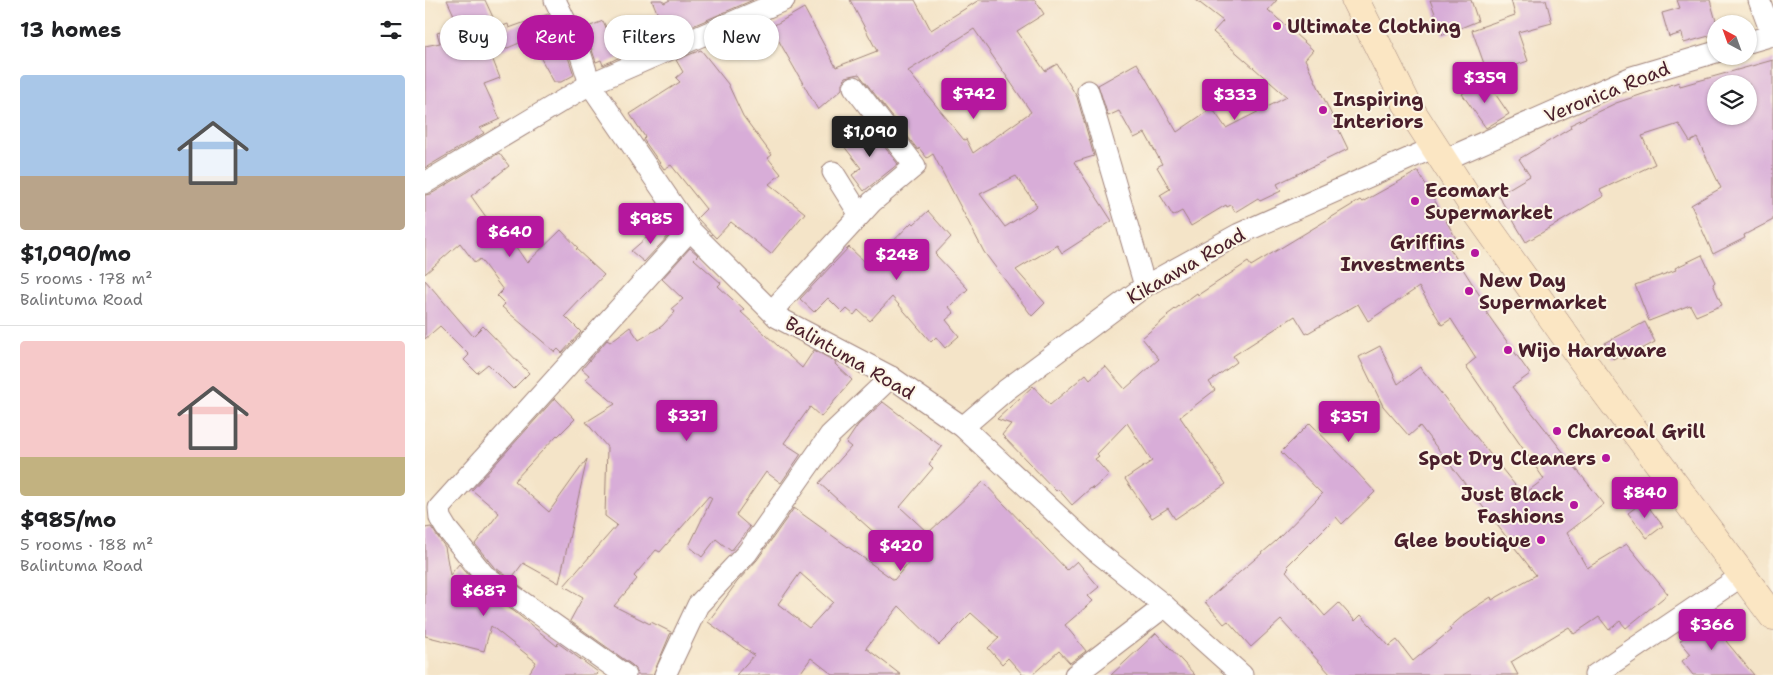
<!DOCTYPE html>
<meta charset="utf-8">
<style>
body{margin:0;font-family:"Shantell Sans",sans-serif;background:#f2f2f2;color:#202124;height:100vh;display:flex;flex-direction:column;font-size:19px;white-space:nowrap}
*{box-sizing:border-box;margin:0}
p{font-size:16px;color:#757577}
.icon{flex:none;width:28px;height:28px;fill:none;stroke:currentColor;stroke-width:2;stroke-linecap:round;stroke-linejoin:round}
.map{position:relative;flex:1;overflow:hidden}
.sheet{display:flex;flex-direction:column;background:#fff;width:425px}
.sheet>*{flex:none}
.banner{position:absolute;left:15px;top:15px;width:475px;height:45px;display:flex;gap:10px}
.needle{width:32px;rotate:319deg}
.controls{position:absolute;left:1282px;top:15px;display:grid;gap:10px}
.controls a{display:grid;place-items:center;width:50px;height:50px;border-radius:50%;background:#fff;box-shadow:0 1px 4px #0004;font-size:25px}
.price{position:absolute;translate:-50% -42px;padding:0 11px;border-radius:5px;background:#b5179e;color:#fff;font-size:16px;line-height:32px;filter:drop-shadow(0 1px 2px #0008)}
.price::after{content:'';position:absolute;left:50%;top:30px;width:15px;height:11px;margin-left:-8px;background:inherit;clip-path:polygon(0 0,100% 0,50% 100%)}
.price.current{background:#222;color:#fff}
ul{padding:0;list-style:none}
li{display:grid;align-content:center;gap:10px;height:265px;padding:0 20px}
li+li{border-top:1px solid #e0e0e0}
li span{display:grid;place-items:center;height:155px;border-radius:5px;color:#555}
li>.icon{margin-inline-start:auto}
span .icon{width:90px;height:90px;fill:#fffc;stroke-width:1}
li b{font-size:21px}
h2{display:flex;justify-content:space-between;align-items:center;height:60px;padding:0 20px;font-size:21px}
.tag{padding:0 18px;border-radius:22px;background:#fff;box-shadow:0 1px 4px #0004;font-size:18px;line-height:45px}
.tag.current{background:#b5179e;color:#fff}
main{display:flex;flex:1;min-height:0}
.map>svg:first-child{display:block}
</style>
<main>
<section class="sheet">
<h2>13 homes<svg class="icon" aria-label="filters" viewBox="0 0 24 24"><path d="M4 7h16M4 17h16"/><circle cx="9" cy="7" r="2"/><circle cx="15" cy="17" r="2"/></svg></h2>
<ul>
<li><span style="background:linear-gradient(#a9c7e8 65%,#b9a48a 0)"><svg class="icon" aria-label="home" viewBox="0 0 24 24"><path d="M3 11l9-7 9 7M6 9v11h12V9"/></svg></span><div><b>$1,090/mo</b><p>5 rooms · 178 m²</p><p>Balintuma Road</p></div></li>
<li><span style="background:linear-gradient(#f6c9c9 75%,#c2b280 0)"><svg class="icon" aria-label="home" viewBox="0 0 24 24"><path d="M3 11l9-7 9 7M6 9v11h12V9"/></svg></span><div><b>$985/mo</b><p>5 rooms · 188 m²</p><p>Balintuma Road</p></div></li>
</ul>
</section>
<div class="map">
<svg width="1348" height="675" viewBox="0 0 1348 675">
<rect width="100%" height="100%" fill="#fcf5e5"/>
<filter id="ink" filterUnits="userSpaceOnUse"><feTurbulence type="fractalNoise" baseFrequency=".02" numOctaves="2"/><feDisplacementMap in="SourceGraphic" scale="10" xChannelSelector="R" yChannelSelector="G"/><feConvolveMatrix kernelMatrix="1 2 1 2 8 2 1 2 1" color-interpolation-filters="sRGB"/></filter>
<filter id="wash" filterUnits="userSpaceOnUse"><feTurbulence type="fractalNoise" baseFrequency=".0096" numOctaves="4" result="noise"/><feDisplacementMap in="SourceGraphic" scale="20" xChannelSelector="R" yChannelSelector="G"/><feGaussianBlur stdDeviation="1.12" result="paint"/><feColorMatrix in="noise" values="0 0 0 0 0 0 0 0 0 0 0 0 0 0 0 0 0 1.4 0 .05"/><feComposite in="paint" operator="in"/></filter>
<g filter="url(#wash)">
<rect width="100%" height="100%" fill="#f4e4c8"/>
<g id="blocks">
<g fill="#d8add8" fill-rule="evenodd">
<path d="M22,0h38l13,28 10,-4 1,4 39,-14 7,14 -64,27 9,23 -16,6 16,35 -20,9 4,5 -59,35v-122l15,-3 -3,-10 22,-7z"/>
<path d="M227,0h10l2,3 6,-3h83l-86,37z"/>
<path d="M425,0h65l16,30 48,-30h56l9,14 -27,17 28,40 12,-7 20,33 17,59 -20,6 38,59 -50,32 -5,-8 -41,25 29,33 -13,13 -48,-64 -51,-98 -6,4 -8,-10 -1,2 -59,-76 -13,3 -4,6v6l-24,21 -47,-83 33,-19 32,59 41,-16zM549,29l57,83 -58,41 -7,-14 -2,1 -56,-69zM591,176l21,30 -32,21 -25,-33z"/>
<path d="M771,0h81l-9,10 45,40 -8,9 43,90 -71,35 4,7 -21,10 -2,-3 -23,14 -4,-7 -4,2 -1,-2 -35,21 -9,-15 -9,5 -13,-21 10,-6 -13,-22 5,-3 -17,-31 -11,5 -15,-27 -11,5 -10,-31 39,-22 40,69 35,-24 14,20 61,-31 -74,-65 10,-11z"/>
<path d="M1005,0h41l7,21 -35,14z"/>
<path d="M1086,0h35l6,23 -34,9 10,29 -40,14 -16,-45 43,-15z"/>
<path d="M1252,0h33l6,21v13l-32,9 -2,-10 -13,4 -7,-24 18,-5z"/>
<path d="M178,21l17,36 -17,8 -2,-5 -5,2 -6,-18 -7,-15z"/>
<path d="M135,38l7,16 7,21 -13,7h-7l-19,-34z"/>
<path d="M276,50l27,34 15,32 29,39 -4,3 13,16 -12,10 36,29 -34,41 -40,-32 -15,16 -19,-20 9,-9 -35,-44 -7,4 -21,-30 2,-2 -15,-23 50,-32 -4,-4 7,-6 -7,-12z"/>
<path d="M1348,60v160l-29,15 1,3 -32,16 -22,-49 30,-17 -24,-50 -7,4 -11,-18 -37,12 13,28 -55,26 4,6 -78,46 -28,-47 32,-19 -11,-17 52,-31 -1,-3 46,-22 63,-21 1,4zM1291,84h33v32h-33z"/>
<path d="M1060,79l24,35 -23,14 -24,-34z"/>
<path d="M443,126l30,38 -34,27 -12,-16 9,-7 -18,-23z"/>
<path d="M74,153l10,13 -38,30 23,32 6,-4 27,39 34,-33 17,18 -2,1 28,26 -39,41 16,16 -19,21 -4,-4 -3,3 -53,-45 3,-3 -8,-8 6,-6 -23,-31 -5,4 -15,-20 -35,31v-79l6,-1z"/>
<path d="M993,171l40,71 -9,5 40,63 -3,2 44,62 -18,13 92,117 -37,29 20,35 40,-24 41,50 -42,34 -6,-7 -11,9 -10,-13 -25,17 -5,-7 -58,35 7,13h-187l-50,-55 -30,27 -23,-26 -4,3 -19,-22 71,-61 46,-47 -41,-42 29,-29 45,47 20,22 -33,32 -6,-7 -49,49 2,2 -3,3 39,45 14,-13 16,18 6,-6 28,31 8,-6 16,21 38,-31 -2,-2 14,-12v-1l28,-18 1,3 44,-25 -116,-149 -11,10 -26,-30 -24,-49 21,-11 18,38 22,-17 103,128 21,-16 -78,-113 10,-8 -25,-39 -9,6 -23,-38 -51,34 -10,-17 -52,30 -11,-18 -62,40 4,6 -28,20 6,8 -35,27 46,67 -51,35 -7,-11 -16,10 -27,-39 27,-18 -25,-38 -30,31 2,2 -4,3 14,16 -16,14 -1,-2 -20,18 -14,-16 -2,2 -54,-56 9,-11 -14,-5 36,-33 17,19 36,-31 4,5 15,-13 20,23 34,-30 -17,-21 26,-22 -1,-1 30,-22 1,2 50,-33 3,4 109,-66 2,2z"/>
<path d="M503,211l23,26 -16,17 33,35 -19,18 5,6 -8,7 13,16 -14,12 -9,-11 -5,5 -39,-45 -22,24 -12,-11 -4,5 -7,-6 -4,4 -15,-15 -14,14 -14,-13 49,-52 20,19 43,-44 2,2z"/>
<path d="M242,227l5,5 -28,30 -13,-11 15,-13 4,4z"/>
<path d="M265,248l8,7 -4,4 27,24 -3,3 26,24 -3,2 61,56 12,-18 22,12 -1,2 17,16 -31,37 -11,-10 -26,36 17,11 -20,29 -15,-11 -30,43 14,12 -19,24 -15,-12 -14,18 -13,-11 23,-48 -3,-2 -49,56 -4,-2 -22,26 3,3 -23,27 36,18 1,-2 20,10 -18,43h-16l-1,-6 -4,-4 -62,-44 13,-24 -19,-11 53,-61 -12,-9 2,-69 -21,-25 29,-18 -29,-25 3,-4 -7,-6 25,-29 3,2 20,-15 9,13 23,-14 13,-14 -3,-4 11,-9 -21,-20z"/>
<path d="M1277,255l13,27 -2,2 9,21 -26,11 -6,-11 -41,16 -14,-36 41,-15 -1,-2z"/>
<path d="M0,280l48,56 10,-10 46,47 -16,16 -25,-25 -11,9 -13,-13 5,-5 -29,-29 -15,13z"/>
<path d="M1220,322l10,20 -32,17 -2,-4 -8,4 -8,-16z"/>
<path d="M130,398l20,21 -17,17 -1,-1 -43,46 35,31 38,-53 -28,124 -36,-20 -12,16 -18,-13 -18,-22 24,-31 -27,-23z"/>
<path d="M458,402l59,45 -13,17 4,4 -33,39 28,26 55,-51 84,88 10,-9 22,26 -11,9 5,5 -28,24 21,26 -16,12 -11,-12 -27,24h-9l-15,-17 -6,6 -14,-16 11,-10 -28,-25 -32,32 -40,-39 -33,42 35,27h-68l-22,-17 -12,17h-63l18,-20 -46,-33 29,-40 20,-22 37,-52 100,72 14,-17 -89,-80 32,-36 -5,-4 12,-18zM375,573l33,29 -24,26 -31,-24z"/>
<path d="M1219,501l19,25 -16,12 -19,-25z"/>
<path d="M6,527l14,20 5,28 9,-11 18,21 38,27 42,34 1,-3 40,29 -1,3h-69l8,-13 -45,-36 -7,25 -59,-15v-108z"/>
<path d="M1288,614l18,23 -5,4 28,34h-61l-11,-14 9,-7 -11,-13z"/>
<path d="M731,633l39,42h-84z"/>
</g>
</g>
</g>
<g filter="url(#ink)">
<use href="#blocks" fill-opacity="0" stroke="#9f827a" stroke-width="1"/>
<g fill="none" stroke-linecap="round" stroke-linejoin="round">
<g stroke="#9f827a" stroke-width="23">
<g id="minor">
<path d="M130,0l24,49 11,35 89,130 11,16 87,87 114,60 72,50 133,124 69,55 77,69"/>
<path d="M1334,0l13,35"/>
<path d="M1324,42l24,-7"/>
<path d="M663,91l57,195"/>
<path d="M1019,160l188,-83 84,-25"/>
<path d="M408,172l27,43"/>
<path d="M0,183l165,-99 194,-84"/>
<path d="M347,311l100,-109 43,-36 -61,-79"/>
<path d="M538,427l43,-37 139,-104 94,-52 196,-87"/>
<path d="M200,675l-141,-100 -38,-47 -6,-10 -1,-10 251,-278"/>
<path d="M240,675l33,-70 49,-52 83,-118 61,-58"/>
<path d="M650,675l90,-69"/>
<path d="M1170,675l148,-100"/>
</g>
</g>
<g stroke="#9f827a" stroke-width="29">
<path id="secondary" d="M930,0l52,104 69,107 127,178 170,227"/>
</g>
<use href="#minor" stroke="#fff" stroke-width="21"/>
<use href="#secondary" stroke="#fbe6c3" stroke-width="28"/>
</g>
</g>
<g fill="#b5179e" stroke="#fcf5e5" stroke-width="2">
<circle cx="852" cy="26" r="5"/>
<circle cx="898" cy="110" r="5"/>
<circle cx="990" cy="201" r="5"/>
<circle cx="1050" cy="253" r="5"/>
<circle cx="1044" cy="291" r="5"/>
<circle cx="1083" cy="350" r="5"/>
<circle cx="1132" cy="431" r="5"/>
<circle cx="1181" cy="458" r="5"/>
<circle cx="1149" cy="505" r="5"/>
<circle cx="1116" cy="540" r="5"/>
</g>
<g text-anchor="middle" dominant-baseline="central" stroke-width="4" stroke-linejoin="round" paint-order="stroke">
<g font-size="19" font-weight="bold" fill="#4a1f2b" stroke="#fcf5e5" text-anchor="start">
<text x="862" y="26">Ultimate Clothing</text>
<text x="908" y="99">Inspiring<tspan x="908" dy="22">Interiors</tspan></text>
<text x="1000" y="190">Ecomart<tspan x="1000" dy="22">Supermarket</tspan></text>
<text x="1040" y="242" text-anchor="end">Griffins<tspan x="1040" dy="22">Investments</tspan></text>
<text x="1054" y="280">New Day<tspan x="1054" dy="22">Supermarket</tspan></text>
<text x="1093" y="350">Wijo Hardware</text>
<text x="1142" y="431">Charcoal Grill</text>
<text x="1171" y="458" text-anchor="end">Spot Dry Cleaners</text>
<text x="1139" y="494" text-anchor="end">Just Black<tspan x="1139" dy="22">Fashions</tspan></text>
<text x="1106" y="540" text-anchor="end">Glee boutique</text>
</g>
<g font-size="19" fill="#4a1f2b" stroke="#fcf5e5">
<text transform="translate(1182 92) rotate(-22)">Veronica Road</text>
<text transform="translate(761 266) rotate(-30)">Kikaawa Road</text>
<text transform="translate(425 358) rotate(30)">Balintuma Road</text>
</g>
</g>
</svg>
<div class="controls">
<a><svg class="needle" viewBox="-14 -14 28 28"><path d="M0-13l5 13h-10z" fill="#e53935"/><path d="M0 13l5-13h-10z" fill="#757577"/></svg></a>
<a><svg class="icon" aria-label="layers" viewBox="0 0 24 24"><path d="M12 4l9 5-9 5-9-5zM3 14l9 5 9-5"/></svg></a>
</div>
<b class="price" style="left:1060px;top:104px">$359</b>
<b class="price" style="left:549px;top:120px">$742</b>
<b class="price" style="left:810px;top:121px">$333</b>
<b class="price current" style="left:445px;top:158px">$1,090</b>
<b class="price" style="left:226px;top:245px">$985</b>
<b class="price" style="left:85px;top:258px">$640</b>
<b class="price" style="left:472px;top:281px">$248</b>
<b class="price" style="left:262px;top:442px">$331</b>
<b class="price" style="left:924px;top:443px">$351</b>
<b class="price" style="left:1220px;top:519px">$840</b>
<b class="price" style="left:476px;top:572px">$420</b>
<b class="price" style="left:59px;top:617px">$687</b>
<b class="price" style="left:1287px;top:651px">$366</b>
<div class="banner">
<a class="tag">Buy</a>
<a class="tag current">Rent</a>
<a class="tag">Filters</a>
<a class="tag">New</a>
</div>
</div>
</main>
